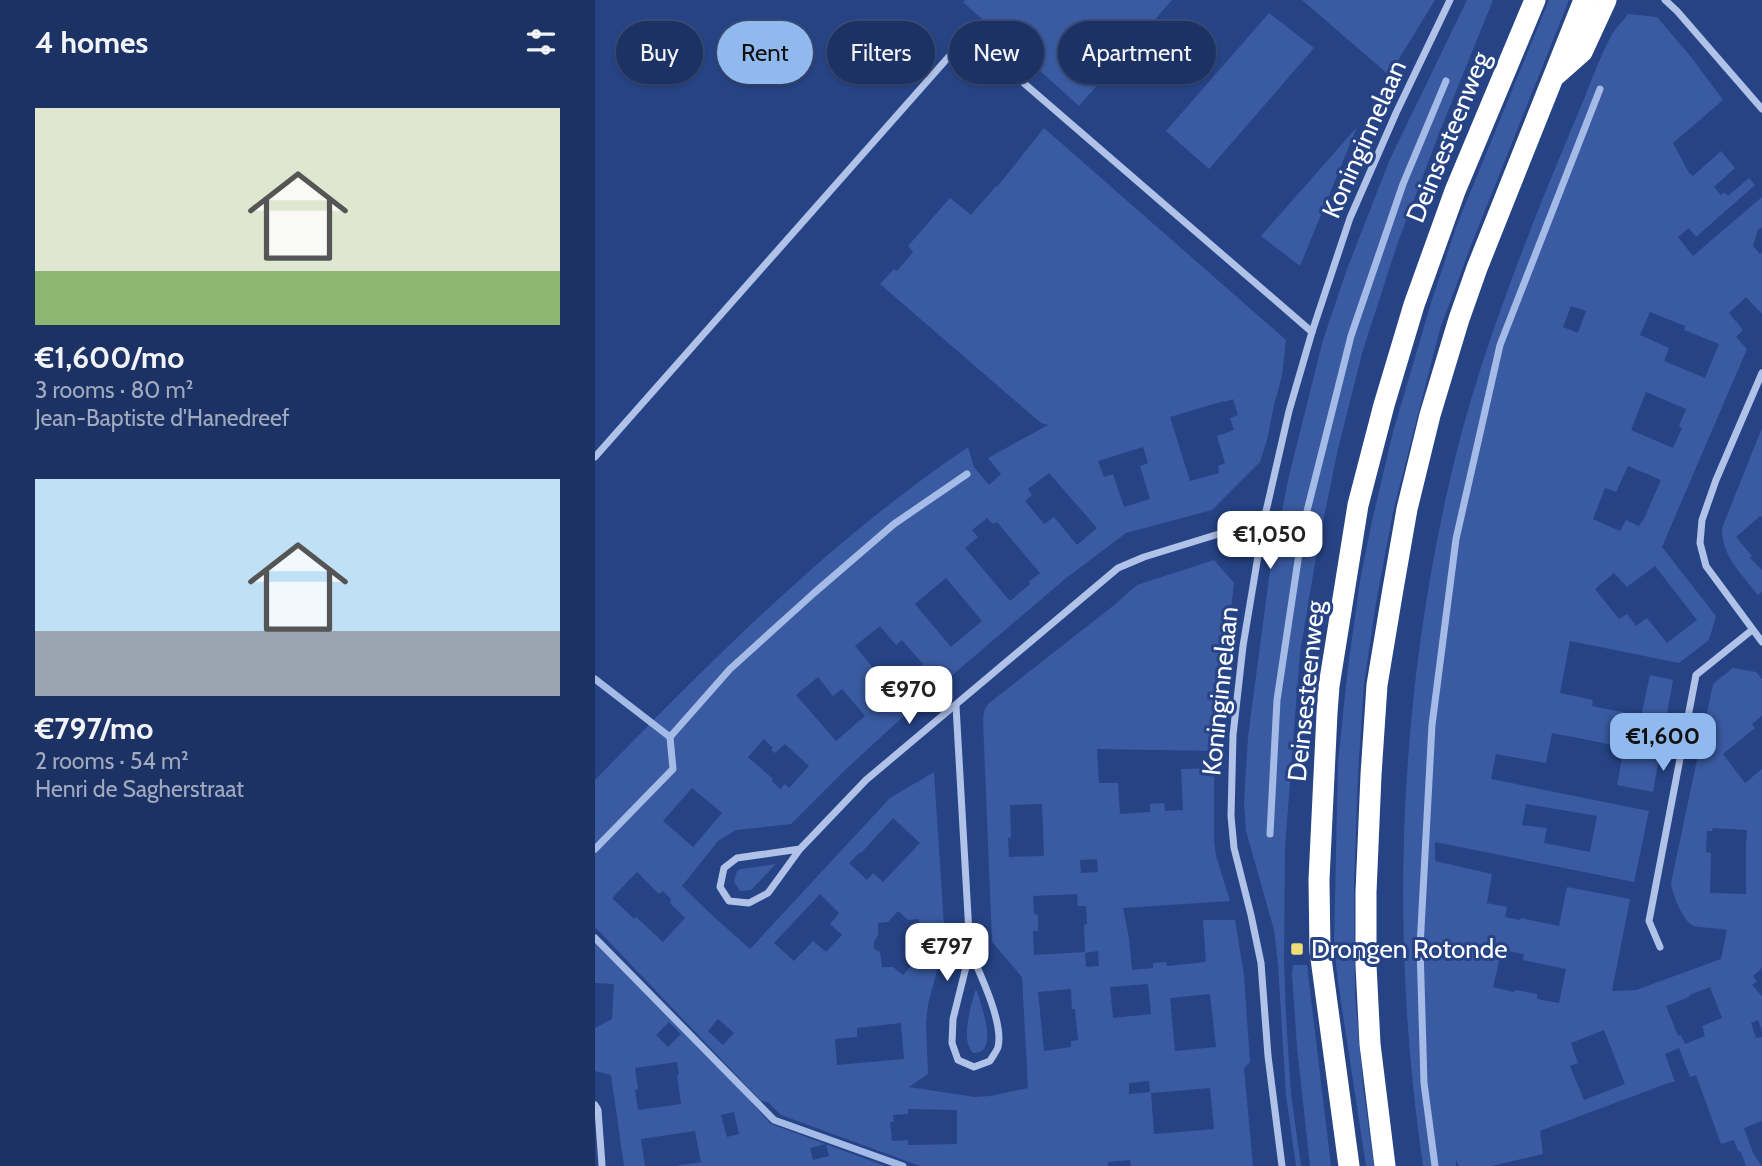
<!DOCTYPE html>
<meta charset="utf-8">
<style>
body{margin:0;font-family:Cabin,sans-serif;background:#293e6d;color:#f1f3f6;height:100vh;display:flex;flex-direction:column;font-size:26px;white-space:nowrap}
*{box-sizing:border-box;margin:0}
p{font-size:23px;color:#a0aabf}
.icon{flex:none;width:38px;height:38px;fill:none;stroke:currentColor;stroke-width:2;stroke-linecap:round;stroke-linejoin:round}
.map{position:relative;flex:1;overflow:hidden}
.drawer{display:flex;flex-direction:column;background:#1c3264;width:595px}
.drawer>*{flex:none}
.banner{position:absolute;left:21px;top:21px;width:665px;height:63px;display:flex;gap:14px}
.price{position:absolute;translate:-50% -60px;padding:0 16px;border-radius:14px;background:#fff;color:#222;font-size:23px;line-height:46px;filter:drop-shadow(0 2px 4px #0008)}
.price::after{content:'';position:absolute;left:50%;top:42px;width:21px;height:16px;margin-left:-10px;background:inherit;clip-path:polygon(0 0,100% 0,50% 100%)}
.price.selected{background:#90b9f0;color:#111}
ul{padding:0;list-style:none}
li{display:grid;align-content:center;gap:14px;height:371px;padding:0 35px}
li span{display:grid;place-items:center;height:217px;border-radius:0px;color:#555}
li>.icon{margin-inline-start:auto}
span .icon{width:126px;height:126px;fill:#fffc;stroke-width:1}
li b{font-size:30px}
h2{display:flex;justify-content:space-between;align-items:center;height:84px;padding:0 35px;font-size:30px}
.pill{padding:0 24px;border-radius:32px;background:#1c3264;box-shadow:0 2px 5px #0004,0 0 0 2px #3a4d78;font-size:24px;line-height:63px}
.pill.selected{background:#90b9f0;color:#111}
main{display:flex;flex:1;min-height:0}
.map>svg:first-child{display:block}
</style>
<main>
<section class="drawer">
<h2>4 homes<svg class="icon" aria-label="filters" viewBox="0 0 24 24"><path d="M4 7h16M4 17h16"/><circle cx="9" cy="7" r="2"/><circle cx="15" cy="17" r="2"/></svg></h2>
<ul>
<li><span style="background:linear-gradient(#dfe7d0 75%,#8fb573 0)"><svg class="icon" aria-label="home" viewBox="0 0 24 24"><path d="M3 11l9-7 9 7M6 9v11h12V9"/></svg></span><div><b>€1,600/mo</b><p>3 rooms · 80 m²</p><p>Jean-Baptiste d'Hanedreef</p></div></li>
<li><span style="background:linear-gradient(#bfe0f5 70%,#9aa5b1 0)"><svg class="icon" aria-label="home" viewBox="0 0 24 24"><path d="M3 11l9-7 9 7M6 9v11h12V9"/></svg></span><div><b>€797/mo</b><p>2 rooms · 54 m²</p><p>Henri de Sagherstraat</p></div></li>
</ul>
</section>
<div class="map">
<svg width="1167" height="1166" viewBox="0 0 1167 1166">
<rect width="100%" height="100%" fill="#264385"/>
<g fill="#3a5ba2" fill-rule="evenodd">
<path d="M370,0h207l-93,106 -116,-104z"/>
<path d="M707,0h133l-46,75z"/>
<path d="M872,0h26l-53,131 -42,111 -35,108 -25,99 -21,102 -17,102 -15,194 -1,114 2,56 5,77 10,72h-5l-10,-71 -8,-131 -4,-34 -28,-99 -2,-28 4,-66 21,-159 19,-98 35,-140 24,-71 43,-110z"/>
<path d="M954,0h20l-97,243 -32,86 -47,183 -17,91 -12,81 -6,89 -4,114 1,107 8,92 11,80h-8l-28,-184 -4,-37 4,-183 10,-95 12,-86 12,-60 21,-89 38,-129 25,-76z"/>
<path d="M674,13l45,35 -105,121 -43,-38z"/>
<path d="M1033,14l29,3 34,40 32,43 -50,43 16,30 4,3 28,-25 14,17 -21,19 7,8 3,-3 4,4 21,-18 6,7 -59,52 -7,-9 -11,9 15,19 69,-59v31l-4,1 -5,17 7,8 2,-1v61l-16,-17 -17,16 14,17 -7,7 11,12 -85,198 54,69 -7,24 -30,23 -109,-22 -10,52 33,7 -1,6 49,10 9,-41 23,5 -20,112 -36,-7 7,-38 -72,-14 -6,30 -50,-9 -5,25 158,32 -15,71 -199,-40v19l57,13 -5,29 20,4 -2,10 15,3 1,-2 38,8 8,-39 63,12 -18,92 24,-1 85,-31 6,-29c-9,-2 -29,-2 -35,-5 -10,-6 -20,-32 -21,-42l42,-199 20,-16 23,4 6,7v37l-10,8 3,4 -32,26 22,29 17,-14v199l-9,8 4,5 -5,4 10,11v35l-4,-11 -7,3 5,15 6,-1v84l-18,7 9,25 9,13h-16l-5,-14 -3,-1 -4,-11 -13,4 -25,-69 -6,2 -11,-29 -14,6 10,28h-4l-131,49 3,23 -52,12h-32l-3,-6v6h-33c-33,-226 -25,-455 25,-678 22,-100 59,-200 97,-295 13,-32 26,-63 39,-94 8,-20 16,-42 26,-61 4,-8 12,-16 18,-24zM976,306l15,5 -8,22 -15,-6zM1055,312l35,14 -1,4 35,14 -14,34 -41,-17 5,-13 -29,-13zM1051,392l40,17 -7,17 3,2 -9,20 -42,-18zM1033,466l33,14 -18,41h-1l-3,5 -13,-6 -6,11 -27,-12 12,-31 11,4zM1060,566l42,54 -30,23 -20,-25 -11,8 -9,-12 -8,5 -24,-30 19,-16 13,14zM931,804l71,12 -7,36 -46,-9 3,-15 -25,-3zM1118,828l34,2 -1,13v51l-36,-1 1,-40 -5,-1 1,-21h5zM907,950l22,4 -1,6 43,9 -7,34 -22,-4v-5l-21,-4 -2,2 -21,-5zM1115,987l12,31 -20,8 3,10 -20,8 -4,-9 -3,1 -12,-30 23,-9v-2zM1009,1030l21,54 -41,16 -14,-34 8,-3 -7,-20z"/>
<path d="M762,127l-57,139 -39,-30z"/>
<path d="M449,128l242,212 -4,36 -8,29 -6,31 -8,26 -48,48 -86,23 -61,46 -170,145 -51,47 -53,53 -55,6 -18,11 -36,45 32,31 36,32 140,-151 44,-26 11,170 -17,62 -2,19 2,51 -19,13 66,10 15,-1 38,-8 -6,-111 -30,-35 -9,-222 1,-9 4,-7 125,-98 24,-21 77,-25 20,23 -19,168 -118,-2 2,34h19l2,31 30,-2v-8l14,-1 1,8 18,-1 -2,-41 33,-1v71l2,17 14,45 -107,7 6,30 3,32 21,-2v-5l13,-1 1,4 39,-4 -3,-42h32l9,55 6,87 -6,6 9,98h-122l-1,-6 -22,2v4h-188l-139,-51 -13,-13 -7,-1 -166,-174v-147c116,-119 234,-239 373,-333l6,20 15,18 12,-11 -13,-16 60,-33 -7,-2 -161,-139 14,-15 3,2 16,-19 -5,-6 42,-48 21,17 25,-29 1,1zM638,399l5,16 -8,3 4,12 -17,6 8,27 -7,3 1,7 -29,8 -20,-64 54,-16 1,1zM548,447l5,16 -8,3 10,33 -26,8 -11,-33 -9,3 -6,-16zM454,473l48,55 -20,17 -23,-28 -10,7 -19,-23 7,-6 -4,-6zM392,518l6,6 4,-2 43,51 -11,9 1,2 -20,17 -45,-53 13,-11 -6,-7zM351,578l36,43 -31,26 -36,-43zM285,626l16,19 6,-5 21,24 -19,16 3,4 -13,10 -39,-48zM223,677l15,19 9,-7 23,27 -29,25 -40,-46zM169,739l9,9 -2,2 4,3 10,-9 24,22 -20,22 -4,-4 -4,4 1,3 -10,-10 1,-2 -25,-22zM97,788l30,25 -29,34 -30,-26zM447,804l2,52 -35,1 -1,-19 3,-1 -1,-32zM298,818l27,25 -37,39 -10,-9 -6,7 -18,-17 11,-11 1,1zM502,859l1,13 -17,1 -1,-13zM42,872l22,22 4,-3 8,8 -1,4 15,15 -22,24 -27,-25 -2,2 -22,-21zM225,894l19,19 -9,11 12,11 -16,17 -13,-11 -19,20 -20,-18zM482,894l1,12h8l1,18 -3,1 1,27 -51,3 -1,-24h5v-16l-4,-1 -1,-18zM303,911l10,9 11,-1 4,45 -11,1 -9,10 -10,-8h-11l-2,-15 -6,-3v-7l4,-7v-12l10,-1zM503,951l1,15 -13,1 -1,-14zM553,984l3,30 -38,4 -3,-31zM476,989l1,20h3l3,31 -7,1v6l-27,4 -6,-59zM615,994l6,53 -41,4 -5,-53zM123,1019l16,14 -11,12 -15,-14zM306,1023l3,36 -67,6 -2,-26 22,-2v-9zM554,1081l1,11 -21,2v-11zM615,1088l4,41 -60,5 -3,-41zM313,1109l49,1v34l-49,1v-5l-16,1 -2,-19h4l-1,-7 15,-1z"/>
<path d="M1167,428v89l-2,-1 -24,21 16,19 -2,2 12,12v22l-4,3c-17,-22 -36,-38 -36,-67z"/>
<path d="M181,864l-25,26 -11,1 -6,-9 3,-11 4,-2z"/>
<path d="M0,943l149,151 27,30 114,42h-210l26,-4 -6,-31 -54,8 4,27h-21l-13,-91 -16,-4v-43l17,-9 2,-35 -19,-1zM74,1022l12,12 -13,13 -12,-12zM82,1062l2,13h-2l4,29 -43,6 -3,-20 3,-1 -3,-21zM139,1112l5,22 -12,3 -6,-22zM231,1144l3,12 -16,4 -3,-12z"/>
<path d="M698,965h14l24,201h-21l-13,-119 -5,-73z"/>
<path d="M380,991h2c4,14 23,63 -4,62 -13,-13 -2,-46 2,-62z"/>
</g>
<g fill="none" stroke-linecap="round" stroke-linejoin="round">
<g stroke="#a4bbe8" stroke-width="7">
<path d="M0,679l75,58 60,-68 84,-76 80,-69 73,-50"/>
<path d="M675,834l7,-134 26,-173 48,-191 52,-152 43,-103"/>
<path d="M0,849l78,-80 -3,-32"/>
<path d="M0,938l179,182 129,46"/>
<path d="M840,1166l-11,-83 -4,-136 12,-222 24,-186 44,-194 100,-256"/>
</g>
<g stroke="#b0c2e8" stroke-width="7">
<path d="M1070,0l12,11 85,98"/>
<path d="M1167,373l-46,107 -14,40 -2,23 6,23 56,76"/>
<path d="M0,457l373,-422 344,297"/>
<path d="M361,706l14,245 -17,68 -1,24 6,17 16,7 16,-6c2,-4 7,-10 8,-14 6,-24 -18,-73 -28,-96"/>
<path d="M205,849l-32,44 -19,10 -20,-2 -9,-14 4,-19 13,-10 63,-9 66,-69 252,-212 26,-11 120,-37"/>
<path d="M1065,947l-11,-26 47,-246 56,-45"/>
<path d="M0,1105l3,5 4,55"/>
<path d="M687,1166l-14,-110 -7,-93 -10,-48 -17,-67 -3,-32 2,-81 10,-89 21,-126 25,-109 23,-79 38,-114 46,-105 54,-113"/>
</g>
<g stroke="#fff" stroke-width="21">
<path d="M961,75l26,-23 24,-52"/>
<path d="M754,1166l-29,-215 -1,-71 8,-167 2,-27 29,-181 26,-100 30,-100 41,-114 80,-191"/>
<path d="M790,1166l-15,-122 -4,-79v-73l5,-117 6,-90 16,-96 14,-80 23,-94 29,-96 18,-51 107,-268"/>
</g>
</g>
<rect fill="#f1dd75" stroke="#264385" stroke-width="2.5" x="695" y="942" width="14" height="14" rx="3.5"/>
<g text-anchor="middle" dominant-baseline="central" stroke-width="6" stroke-linejoin="round" paint-order="stroke">
<g font-size="26" fill="#fff" stroke="#264385">
<text transform="translate(853 137) rotate(-68)">Deinsesteenweg</text>
<text transform="translate(769 139) rotate(-66)">Koninginnelaan</text>
<text transform="translate(625 691) rotate(-84)">Koninginnelaan</text>
<text transform="translate(711 691) rotate(-84)">Deinsesteenweg</text>
</g>
<g font-size="26" fill="#fff" stroke="#264385" text-anchor="start">
<text x="716" y="949">Drongen Rotonde</text>
</g>
</g>
</svg>
<b class="price" style="left:675px;top:571px">€1,050</b>
<b class="price" style="left:314px;top:726px">€970</b>
<b class="price selected" style="left:1068px;top:773px">€1,600</b>
<b class="price" style="left:352px;top:983px">€797</b>
<div class="banner">
<a class="pill">Buy</a>
<a class="pill selected">Rent</a>
<a class="pill">Filters</a>
<a class="pill">New</a>
<a class="pill">Apartment</a>
</div>
</div>
</main>
